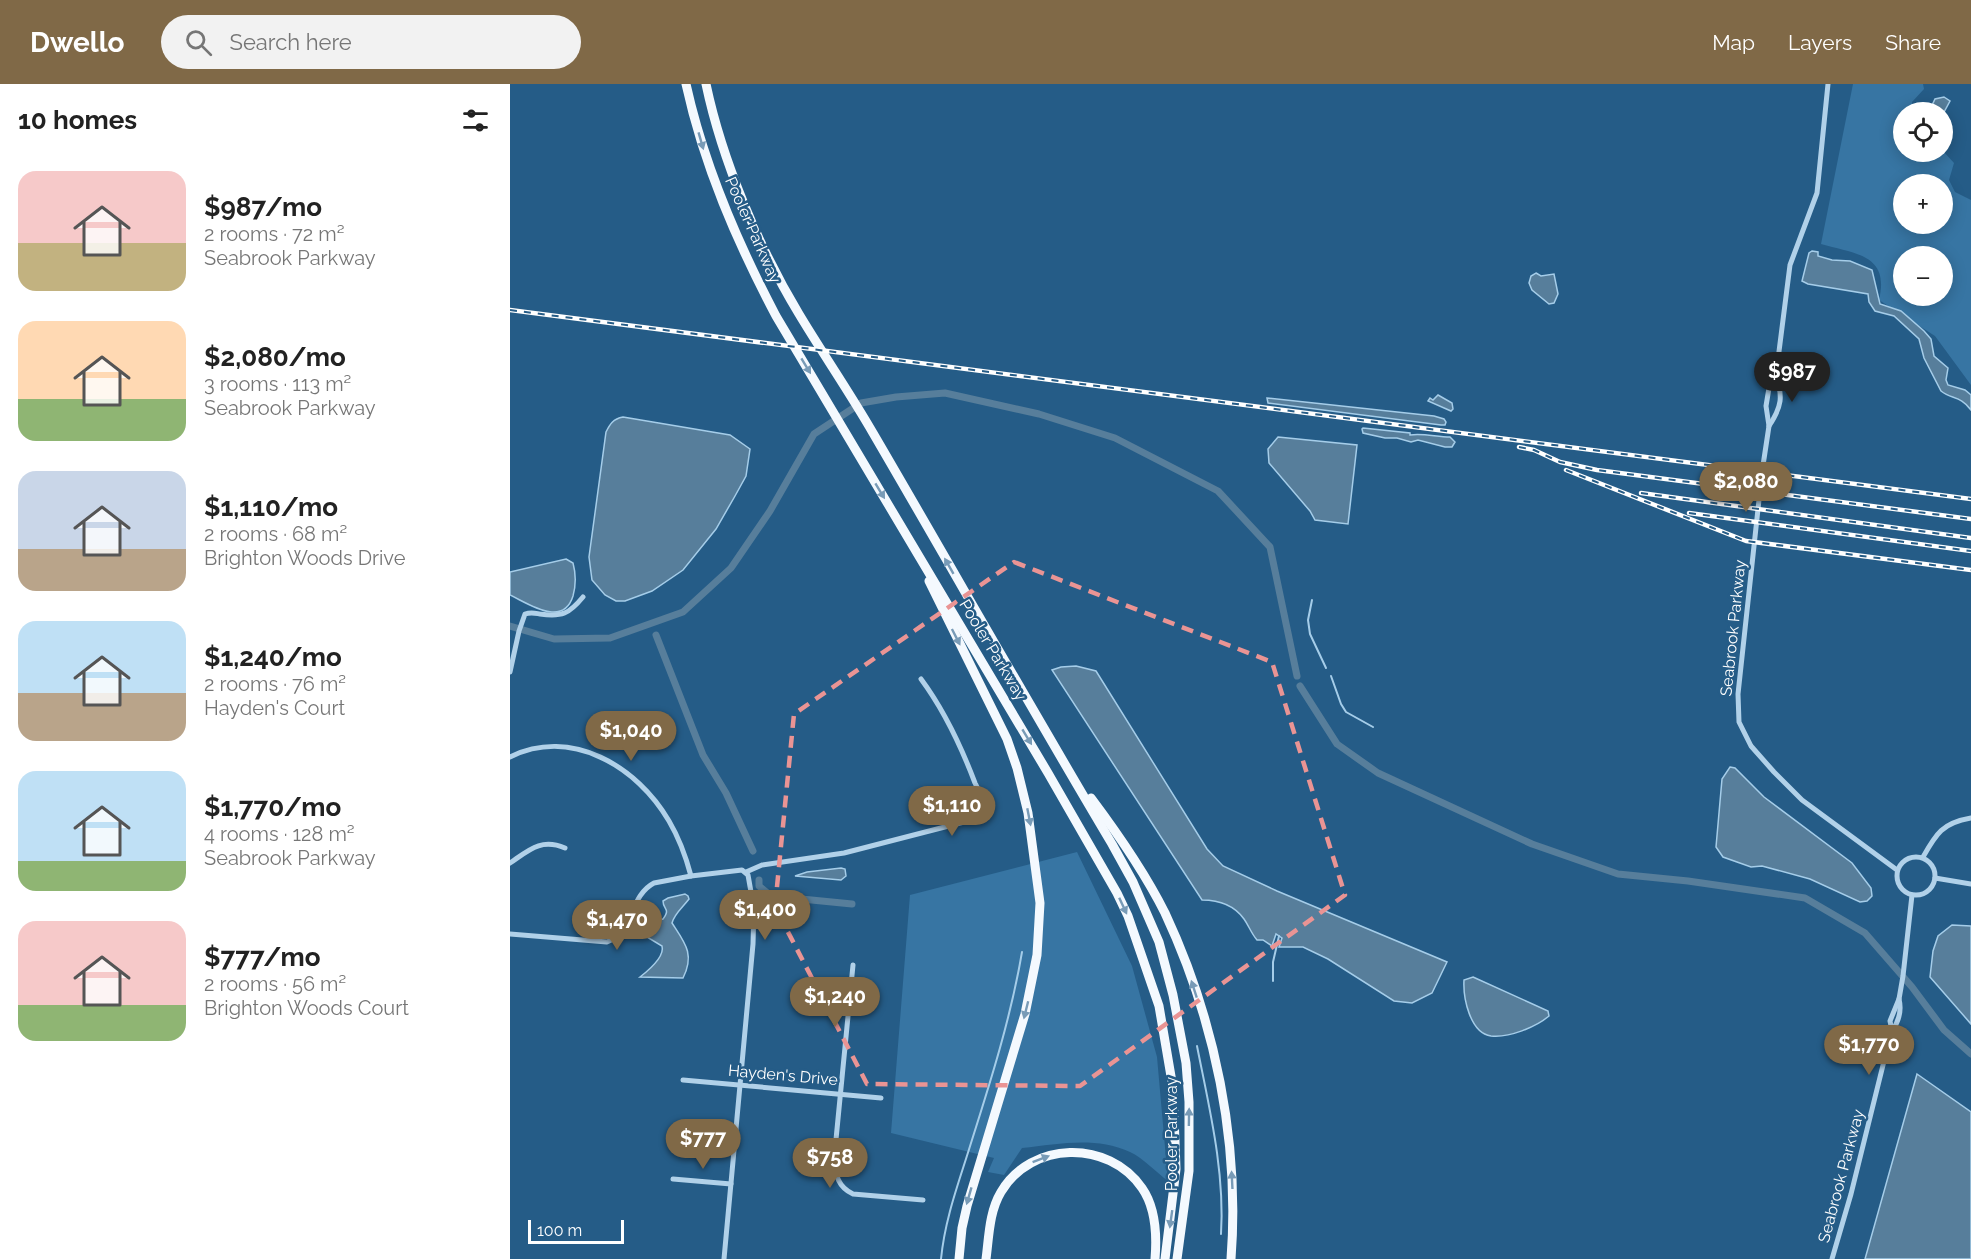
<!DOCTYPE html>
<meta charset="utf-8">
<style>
body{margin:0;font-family:Raleway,sans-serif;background:#f2f2f2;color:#222;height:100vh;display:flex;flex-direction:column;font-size:22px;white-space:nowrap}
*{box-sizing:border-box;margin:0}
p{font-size:20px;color:#767676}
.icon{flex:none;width:33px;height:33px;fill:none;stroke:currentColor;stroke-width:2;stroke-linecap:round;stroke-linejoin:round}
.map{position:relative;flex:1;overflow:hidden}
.panel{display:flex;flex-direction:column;background:#fff;width:510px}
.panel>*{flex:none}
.fabs{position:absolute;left:1383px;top:18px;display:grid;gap:12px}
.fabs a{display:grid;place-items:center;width:60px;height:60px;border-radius:50%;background:#fff;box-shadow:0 3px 15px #0003;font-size:30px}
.scale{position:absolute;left:18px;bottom:15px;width:96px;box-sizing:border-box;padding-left:6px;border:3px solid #fff;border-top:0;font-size:16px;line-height:21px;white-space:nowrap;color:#fff;-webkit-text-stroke:4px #255c87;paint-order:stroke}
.price{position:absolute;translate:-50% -51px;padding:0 14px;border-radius:21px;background:#806947;color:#fff;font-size:20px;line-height:39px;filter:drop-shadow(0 2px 3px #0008)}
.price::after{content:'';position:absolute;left:50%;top:36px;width:18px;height:14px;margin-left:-9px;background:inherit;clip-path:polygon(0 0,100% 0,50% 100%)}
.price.active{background:#222;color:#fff}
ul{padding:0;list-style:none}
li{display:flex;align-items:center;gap:18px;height:150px;padding:0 18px}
li span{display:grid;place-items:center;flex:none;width:168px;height:120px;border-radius:18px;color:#555}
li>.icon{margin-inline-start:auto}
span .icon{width:72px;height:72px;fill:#fffc;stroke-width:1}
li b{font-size:26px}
h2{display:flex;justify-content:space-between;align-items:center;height:72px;padding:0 18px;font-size:26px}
header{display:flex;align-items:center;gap:36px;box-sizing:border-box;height:84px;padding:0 30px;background:#806947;color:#fff}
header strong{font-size:28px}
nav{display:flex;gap:33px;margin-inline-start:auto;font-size:21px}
.search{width:420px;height:54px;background:#f2f2f2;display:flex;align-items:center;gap:15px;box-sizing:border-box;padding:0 21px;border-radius:33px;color:#767676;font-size:22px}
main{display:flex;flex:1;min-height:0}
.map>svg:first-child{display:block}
</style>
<header>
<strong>Dwello</strong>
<div class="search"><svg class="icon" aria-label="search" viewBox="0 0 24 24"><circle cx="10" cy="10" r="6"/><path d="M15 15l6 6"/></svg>Search here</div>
<nav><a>Map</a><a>Layers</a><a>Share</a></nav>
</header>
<main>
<section class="panel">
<h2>10 homes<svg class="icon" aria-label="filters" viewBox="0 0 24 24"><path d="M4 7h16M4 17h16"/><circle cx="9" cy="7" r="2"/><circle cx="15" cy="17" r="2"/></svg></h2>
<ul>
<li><span style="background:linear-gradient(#f6c9c9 60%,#c2b280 0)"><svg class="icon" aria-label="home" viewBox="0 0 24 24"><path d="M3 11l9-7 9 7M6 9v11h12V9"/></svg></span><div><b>$987/mo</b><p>2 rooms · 72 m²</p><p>Seabrook Parkway</p></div></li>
<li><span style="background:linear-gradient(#ffd9b3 65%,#8fb573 0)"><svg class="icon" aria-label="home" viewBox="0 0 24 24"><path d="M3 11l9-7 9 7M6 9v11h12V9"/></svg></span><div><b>$2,080/mo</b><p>3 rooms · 113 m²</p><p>Seabrook Parkway</p></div></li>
<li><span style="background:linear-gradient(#c9d6e8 65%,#b9a48a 0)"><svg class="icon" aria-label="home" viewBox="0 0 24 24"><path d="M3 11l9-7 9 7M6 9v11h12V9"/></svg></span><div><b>$1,110/mo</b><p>2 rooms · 68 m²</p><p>Brighton Woods Drive</p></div></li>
<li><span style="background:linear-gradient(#bfe0f5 60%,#b9a48a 0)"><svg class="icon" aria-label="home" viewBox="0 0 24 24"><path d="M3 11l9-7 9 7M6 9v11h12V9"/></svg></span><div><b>$1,240/mo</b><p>2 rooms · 76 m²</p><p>Hayden's Court</p></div></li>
<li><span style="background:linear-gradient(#bfe0f5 75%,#8fb573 0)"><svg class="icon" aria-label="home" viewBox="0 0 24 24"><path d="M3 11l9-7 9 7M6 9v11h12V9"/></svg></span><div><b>$1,770/mo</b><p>4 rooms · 128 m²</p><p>Seabrook Parkway</p></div></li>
<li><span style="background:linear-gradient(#f6c9c9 70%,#8fb573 0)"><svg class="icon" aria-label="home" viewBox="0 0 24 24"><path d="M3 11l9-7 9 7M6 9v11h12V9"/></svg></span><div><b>$777/mo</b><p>2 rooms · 56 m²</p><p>Brighton Woods Court</p></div></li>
</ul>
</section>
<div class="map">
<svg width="1461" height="1175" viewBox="0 0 1461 1175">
<rect width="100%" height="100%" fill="#255c87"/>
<g fill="#3775a3" fill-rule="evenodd">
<path d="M1343,0h70l1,5 -12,13 1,10h-9v40l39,-1 11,12 -5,17 6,12 16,8v185l-36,-49 -56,-36c11,-46 -24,-46 -58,-56zM1394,100h38v40h-38zM1394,172h38v40h-38z"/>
<path d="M567,768l55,114 25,91 11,124c-12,-9 -25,-23 -38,-29 -35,-16 -71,-8 -108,-4l-18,27 -16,-3 6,-14 -103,-25 19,-238z"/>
</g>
<g fill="#577e9b" stroke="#a5cde9" stroke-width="1.5">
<path d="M1434,13l6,4 -7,13 -14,-2 6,-13z"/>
<path d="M1302,167l6,1v4l14,4 18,1 22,9 8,34 21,7 23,20 7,8 3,17 14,12 -2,12 2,5 17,5 6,5v15c-11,-15 -19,-10 -30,-19l-17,-33 -5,-19 -25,-23 -19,-5 -6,-9 -1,-8 -60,-10 -6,-3 7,-28z"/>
<path d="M1026,189l5,3 13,-2 4,20 -4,9 -5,1 -17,-14 -3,-7 2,-7z"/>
<path d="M928,311l14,8 1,6 -2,2 -23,-10 2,-3 3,2z"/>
<path d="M757,314l167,18 10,3 2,3 -1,3h-4l-173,-22z"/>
<path d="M113,333l107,18 20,14 -4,27 -11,20 -19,33 -33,41 -31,21 -27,10h-9l-11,-6 -13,-15 -3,-23 17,-125c4,-8 7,-13 17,-15z"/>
<path d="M853,344l47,5v2c13,-2 27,2 40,2l5,5 -3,5h-7l-27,-7 -7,2 -14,-4h-12l-22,-5 -1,-4z"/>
<path d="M768,353l79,8 -9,79 -33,-4 -5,-9 -41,-48 -1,-14z"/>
<path d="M56,475l7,4c3,11 3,22 0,33 -10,32 -44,8 -63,-1v-23z"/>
<path d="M566,582l20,5 111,178 16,17 54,25 170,71 -15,31 -20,10 -18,-2 -66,-42 -25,-12h-24l3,-9 -6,-4 -4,12 -9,-6h-6c-6,-7 -8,-14 -13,-21 -10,-14 -26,-19 -42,-19l-150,-230 9,-3z"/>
<path d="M1220,683l5,1 29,29 88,66 19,25 1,8 -5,5 -7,1 -50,-23 -48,-13 -11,1 -28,-10 -7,-10 6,-68z"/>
<path d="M331,784l4,1 1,7 -5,4 -46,-4 12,-4z"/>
<path d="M175,810l3,2 1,3c-6,8 -15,15 -17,24 13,20 23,31 11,55l-43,-1c9,-7 25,-20 22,-31l-20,-12 7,-12 14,-3c8,-11 0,-9 0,-18l5,-3z"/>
<path d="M1442,841l19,1v98l-41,-47 3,-26 5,-15z"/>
<path d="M963,893l75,34 1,5c-13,11 -40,22 -58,20 -21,-3 -28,-38 -27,-56z"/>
<path d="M1407,990l54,38v147h-106z"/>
</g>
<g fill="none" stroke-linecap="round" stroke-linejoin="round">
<g stroke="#a5cde9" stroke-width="2">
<path d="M802,516l-4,20 2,14 16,34"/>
<path d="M821,592l10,28 5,8 27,15"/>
<path d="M763,897v-19l6,-26"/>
<path d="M687,962c12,61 28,125 24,188"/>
<path d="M431,1175c4,-41 18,-77 30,-116 20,-63 40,-126 51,-191"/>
</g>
<g stroke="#577e9b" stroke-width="7">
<path d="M0,542l44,13 56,-1 73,-26 48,-44 39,-57 44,-77 47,-31 35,-6 49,-4 94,21 76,24 103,53 52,56 27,129"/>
<path d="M146,551l47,120 23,38 27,58"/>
<path d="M790,602l37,58 41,29 154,71 86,30 70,7 117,17 60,35 47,54 32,43 27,24"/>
<path d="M249,796v6l12,10 81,8"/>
</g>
<g stroke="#b1d1e9" stroke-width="5">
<path d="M1318,0l-11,109 -27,72 -14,110 -7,13 -3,18 3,20 -7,46 -24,222 1,28 12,24 23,26 28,28 95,70"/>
<path d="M1259,342c13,-20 14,-29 7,-51"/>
<path d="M0,588l9,-41 6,-17c6,-2 9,-1 15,0 22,3 29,0 43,-17"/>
<path d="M0,673c61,-30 127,9 159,64 10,17 17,36 22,55"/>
<circle cx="1406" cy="792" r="19"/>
<path d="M1413,773c13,-23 19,-34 48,-39"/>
<path d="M0,779c19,-13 31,-25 55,-15"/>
<path d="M236,788l16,-7 82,-12 124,-32c8,-3 13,-7 14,-16 1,-7 -4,-16 -7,-22 -14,-37 -31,-73 -54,-104"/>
<path d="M1425,794l36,6"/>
<path d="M0,850l97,8c27,-10 22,-46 47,-59l37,-7 51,-6 6,5 6,34 -1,35 -29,315"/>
<path d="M343,881l-19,195c2,16 4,27 19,34l70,6"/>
<path d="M1382,947c7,-10 10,-20 7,-32"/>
<path d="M173,996l198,18"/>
<path d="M163,1095l58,5"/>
<path d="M1322,1175l19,-65 37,-149 4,-14 -2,-10 9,-22 4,-23 9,-81"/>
</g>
<g stroke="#f4f9fe" stroke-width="9">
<path d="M176,0c18,82 51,158 90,232l272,457 69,120 11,23 31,90 14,82 3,81 -11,90"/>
<path d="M196,0c16,76 53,164 93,230 24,40 51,79 74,119 80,137 158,275 239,411l21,38 26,60 14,53 13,68 3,39v69l-12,88"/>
<path d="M419,497l78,158 10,29 11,45 12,90 -3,52 -12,59 -58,192 -5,22 -3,31"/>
<path d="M581,714c27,36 54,75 74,115 50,107 75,229 66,346"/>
<path d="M476,1175c3,-22 3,-47 15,-67 30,-51 107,-53 141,-4 14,20 15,47 13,71"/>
</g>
<g stroke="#fff" stroke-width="4.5">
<g id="rail">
<path d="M0,226l1461,189"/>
<path d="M1009,363l15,3 26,12 37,8 374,49"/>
<path d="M1056,386l180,71 225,29"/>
<path d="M1131,409l330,45"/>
<path d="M1179,429l282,38"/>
</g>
</g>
<use href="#rail" stroke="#255c87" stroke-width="2" stroke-dasharray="7" stroke-linecap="butt"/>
</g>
<defs><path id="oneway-solid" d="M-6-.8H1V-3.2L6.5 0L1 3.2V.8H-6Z" transform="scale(1.5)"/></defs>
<g fill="#789bb7">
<use href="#oneway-solid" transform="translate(191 57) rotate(74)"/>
<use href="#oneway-solid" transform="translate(296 282) rotate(59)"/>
<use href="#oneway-solid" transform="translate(370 407) rotate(59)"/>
<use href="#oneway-solid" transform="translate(439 482) rotate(-120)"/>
<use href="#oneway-solid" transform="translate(446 553) rotate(63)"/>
<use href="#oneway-solid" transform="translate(517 653) rotate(59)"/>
<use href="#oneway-solid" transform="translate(519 733) rotate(79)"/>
<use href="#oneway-solid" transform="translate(613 822) rotate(65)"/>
<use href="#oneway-solid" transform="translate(684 905) rotate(-108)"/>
<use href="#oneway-solid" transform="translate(516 926) rotate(104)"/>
<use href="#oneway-solid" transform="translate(679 1033) rotate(-89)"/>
<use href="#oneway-solid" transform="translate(531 1075) rotate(-21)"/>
<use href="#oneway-solid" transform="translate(722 1096) rotate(-93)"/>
<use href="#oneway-solid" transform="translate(459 1112) rotate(106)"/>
<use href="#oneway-solid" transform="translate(661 1135) rotate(98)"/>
</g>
<path fill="none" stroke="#ea9494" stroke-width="4.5" stroke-dasharray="12 8" stroke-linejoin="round" d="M504,478l258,100 73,233 -265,191 -213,-2 -92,-177 19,-193z"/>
<g text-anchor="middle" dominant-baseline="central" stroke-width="5" stroke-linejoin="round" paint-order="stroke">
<g font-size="16" fill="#fff" stroke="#255c87">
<text transform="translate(243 146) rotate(66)">Pooler Parkway</text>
<text transform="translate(1223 544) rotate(-84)">Seabrook Parkway</text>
<text transform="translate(483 566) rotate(59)">Pooler Parkway</text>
<text transform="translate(273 991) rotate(5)">Hayden's Drive</text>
<text transform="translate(661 1050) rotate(-90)">Pooler Parkway</text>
<text transform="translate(1331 1092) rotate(-75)">Seabrook Parkway</text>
</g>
</g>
</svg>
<div class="fabs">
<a><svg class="icon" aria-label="locate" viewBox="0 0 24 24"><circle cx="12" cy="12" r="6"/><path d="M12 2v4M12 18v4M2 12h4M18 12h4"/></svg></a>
<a>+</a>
<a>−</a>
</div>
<div class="scale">100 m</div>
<b class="price active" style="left:1282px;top:319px">$987</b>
<b class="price" style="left:1236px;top:429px">$2,080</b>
<b class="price" style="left:121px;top:678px">$1,040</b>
<b class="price" style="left:442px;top:753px">$1,110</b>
<b class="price" style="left:255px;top:857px">$1,400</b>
<b class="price" style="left:107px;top:867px">$1,470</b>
<b class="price" style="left:325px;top:944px">$1,240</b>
<b class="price" style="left:1359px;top:992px">$1,770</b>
<b class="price" style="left:193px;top:1086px">$777</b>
<b class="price" style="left:320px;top:1105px">$758</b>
</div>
</main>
